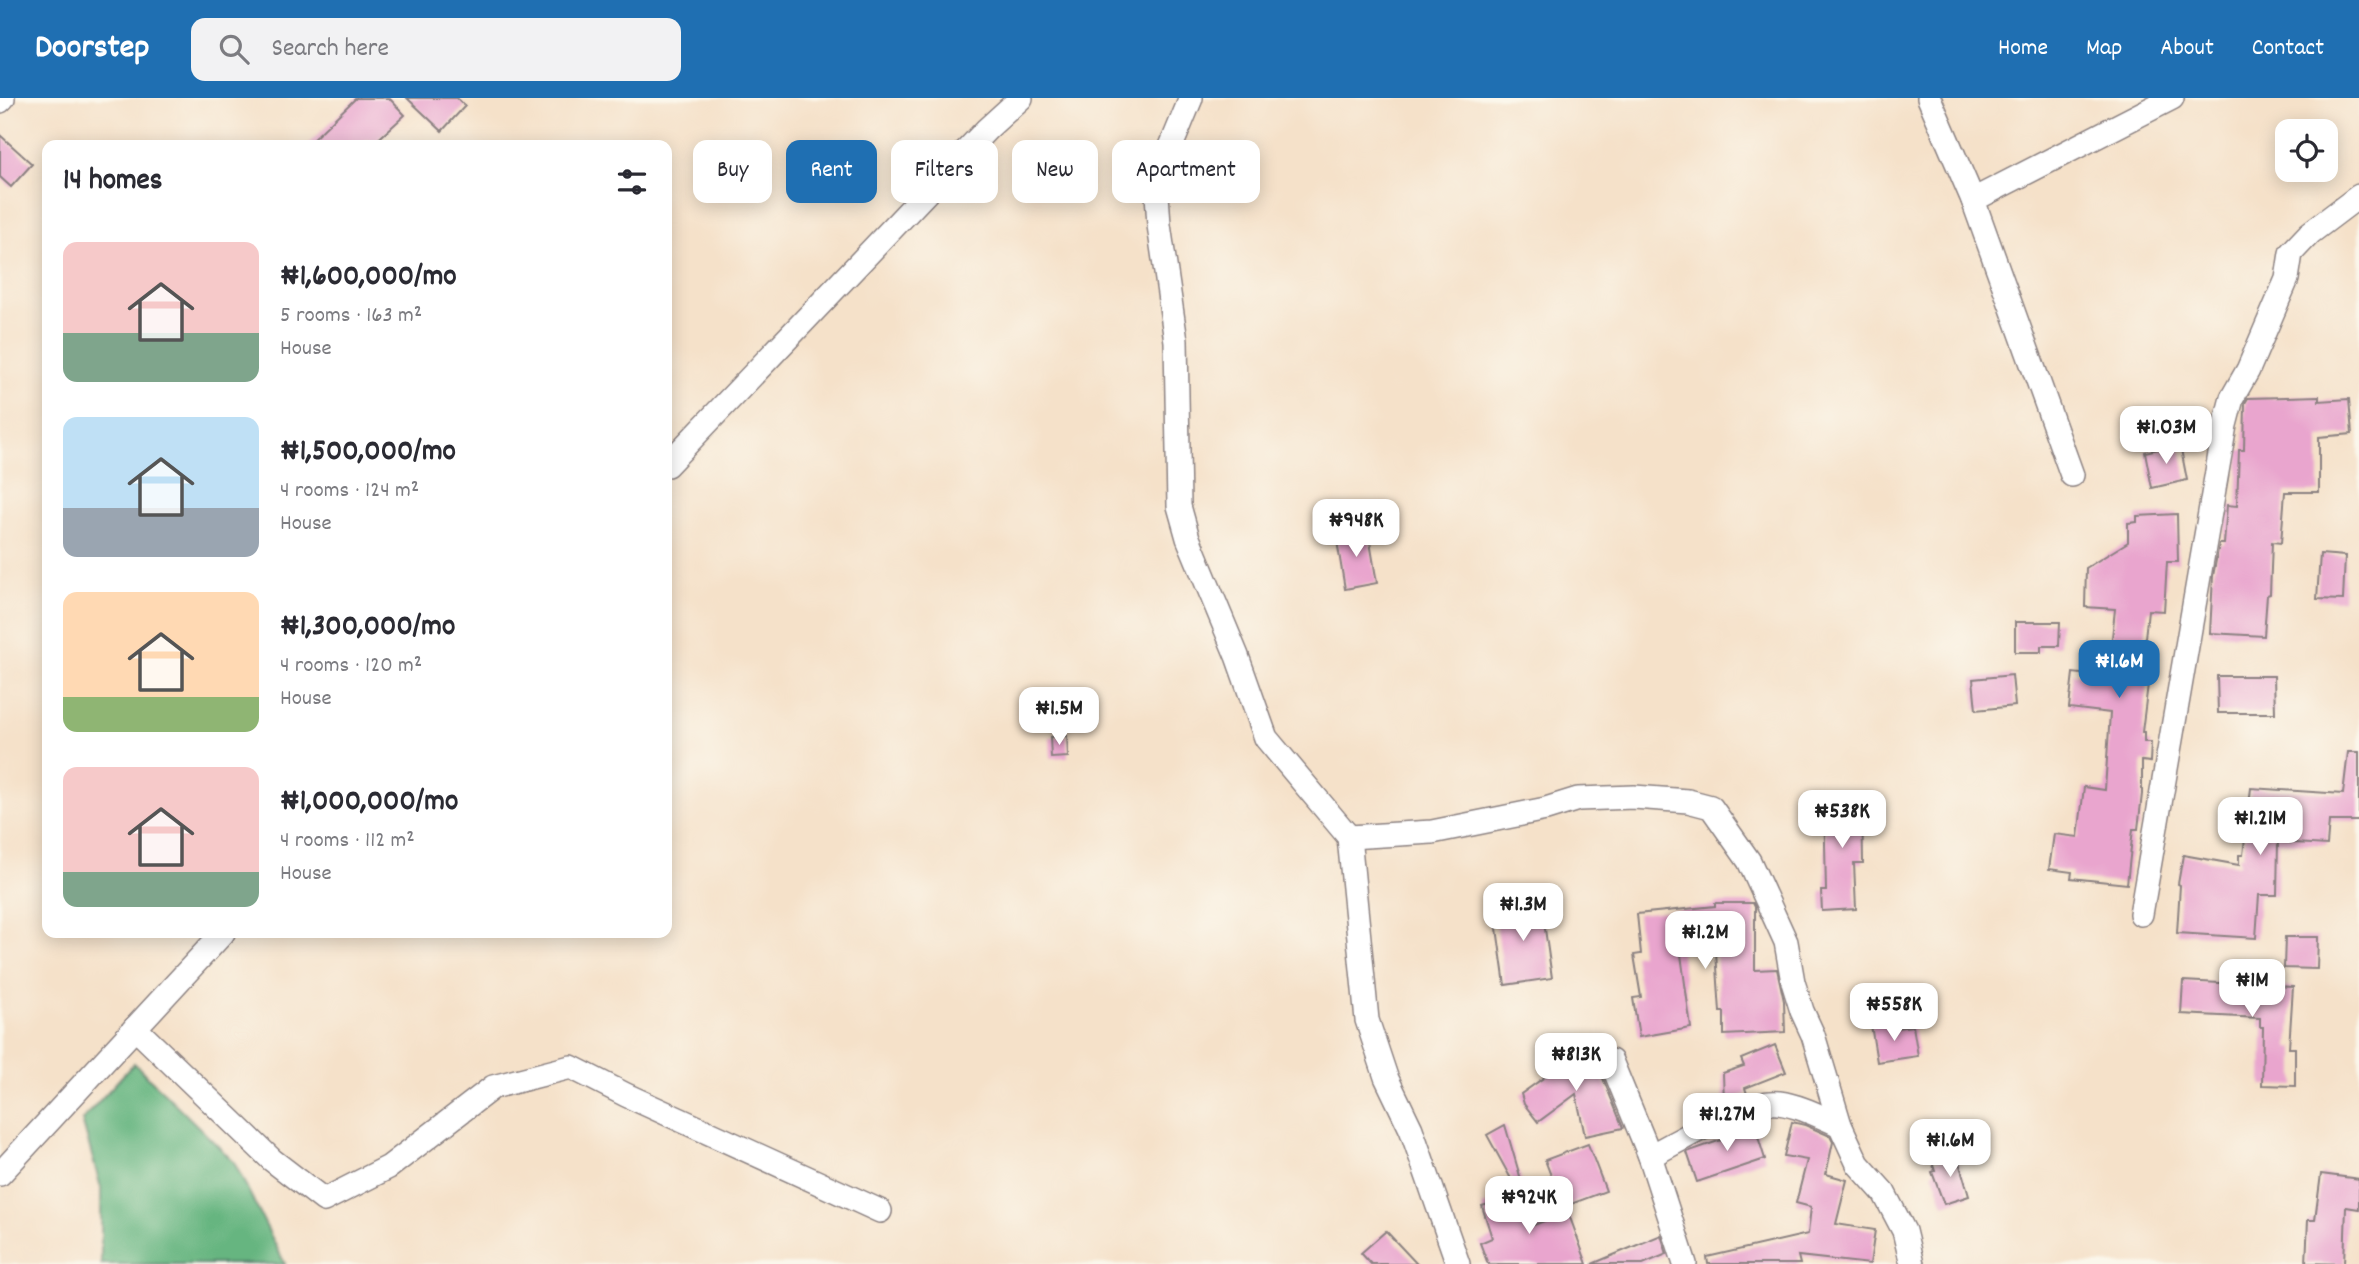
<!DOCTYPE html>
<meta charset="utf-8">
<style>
body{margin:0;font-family:Dekko,sans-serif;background:#f2f2f3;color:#2b2b33;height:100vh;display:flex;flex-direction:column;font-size:26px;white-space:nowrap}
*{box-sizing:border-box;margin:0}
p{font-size:23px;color:#7c7c81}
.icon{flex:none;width:38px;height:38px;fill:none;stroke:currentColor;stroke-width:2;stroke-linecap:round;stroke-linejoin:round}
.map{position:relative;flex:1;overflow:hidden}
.side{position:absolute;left:42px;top:42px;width:630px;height:798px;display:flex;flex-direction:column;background:#fff;border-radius:14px;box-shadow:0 4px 18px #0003}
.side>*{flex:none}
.top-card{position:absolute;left:693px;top:42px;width:665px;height:63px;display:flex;gap:14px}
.fabs{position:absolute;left:2275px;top:21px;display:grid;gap:14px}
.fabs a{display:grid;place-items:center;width:63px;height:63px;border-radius:14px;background:#fff;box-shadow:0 4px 18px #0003;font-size:35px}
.price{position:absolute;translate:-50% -60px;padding:0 16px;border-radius:14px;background:#fff;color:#222;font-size:23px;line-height:46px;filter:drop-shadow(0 2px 4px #0008)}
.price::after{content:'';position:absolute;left:50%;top:42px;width:21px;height:16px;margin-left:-10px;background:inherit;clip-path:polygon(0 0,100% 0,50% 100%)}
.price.active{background:#1f6fb2;color:#fff}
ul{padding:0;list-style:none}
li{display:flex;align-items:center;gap:21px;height:175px;padding:0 21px}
li span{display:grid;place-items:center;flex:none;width:196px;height:140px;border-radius:14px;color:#555}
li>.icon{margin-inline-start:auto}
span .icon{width:84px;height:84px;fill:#fffc;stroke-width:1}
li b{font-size:30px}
h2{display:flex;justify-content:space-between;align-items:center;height:84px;padding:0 21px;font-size:30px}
.chip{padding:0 24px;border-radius:14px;background:#fff;box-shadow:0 4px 18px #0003;font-size:24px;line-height:63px}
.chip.active{background:#1f6fb2;color:#fff}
header{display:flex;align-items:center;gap:42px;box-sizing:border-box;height:98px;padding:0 35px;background:#1f6fb2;color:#fff}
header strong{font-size:33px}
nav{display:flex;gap:38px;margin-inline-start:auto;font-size:24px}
.search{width:490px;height:63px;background:#f2f2f3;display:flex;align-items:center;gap:18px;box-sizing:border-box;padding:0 24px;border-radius:14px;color:#7c7c81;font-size:26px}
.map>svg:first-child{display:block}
</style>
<header>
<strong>Doorstep</strong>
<div class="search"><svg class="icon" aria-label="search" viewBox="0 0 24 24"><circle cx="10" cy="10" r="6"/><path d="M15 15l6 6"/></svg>Search here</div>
<nav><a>Home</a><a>Map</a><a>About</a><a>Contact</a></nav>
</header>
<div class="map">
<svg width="2359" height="1166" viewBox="0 0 2359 1166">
<rect width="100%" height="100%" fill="#fbf7ec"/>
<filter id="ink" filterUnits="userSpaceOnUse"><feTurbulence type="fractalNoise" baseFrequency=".0143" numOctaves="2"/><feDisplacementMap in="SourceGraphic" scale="14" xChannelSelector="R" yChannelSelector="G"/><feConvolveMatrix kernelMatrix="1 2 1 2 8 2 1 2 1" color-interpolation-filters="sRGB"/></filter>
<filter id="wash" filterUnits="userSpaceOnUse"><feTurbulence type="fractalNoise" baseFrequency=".00686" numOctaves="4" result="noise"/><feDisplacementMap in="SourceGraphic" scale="28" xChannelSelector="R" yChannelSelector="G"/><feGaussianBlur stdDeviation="1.57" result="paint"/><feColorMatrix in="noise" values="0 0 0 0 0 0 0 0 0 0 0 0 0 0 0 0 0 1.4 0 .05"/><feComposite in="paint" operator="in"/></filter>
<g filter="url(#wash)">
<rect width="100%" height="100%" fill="#f5e1c9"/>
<path fill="#66b580" stroke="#446c5e" stroke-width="2" d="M134,965l100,99 51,102h-184v-76l-19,-68z"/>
<g id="blocks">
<g fill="#e9a5ce">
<path d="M356,0h33l16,17 -32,29 -5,-5 -7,6h-54z"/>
<path d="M407,0h50l8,8 -23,25z"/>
<path d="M0,37l32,29 -21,23 -11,-10z"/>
<path d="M2319,298v5l30,-2 3,35 -33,3v55h-34l-4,51 -9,-1 -2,52 -3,1 -3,41 -54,-3 3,-57 6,-32h5l3,-39 10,1 2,-56h5l1,-47 3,-5z"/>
<path d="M2180,346l7,36 -35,8 -7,-36z"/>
<path d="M2177,416l1,48h-11l-3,49 -16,-1 -7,65 8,1 -7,56h2v10h7l-1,20 -8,-1v33l-4,35h-5l-6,55 -56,-6 1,-6 -23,-3 5,-35 24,3 6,-50 21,3 5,-77 -41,-5 4,-35 35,4 7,-68 -30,-2 1,-39 42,-26v-19l9,-1v-6z"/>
<path d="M1368,432l9,53 -32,6 -9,-54z"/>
<path d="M2320,456l25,2 -2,44 -26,-1z"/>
<path d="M2015,524h45l-1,24h-18v6h-26z"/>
<path d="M2012,577l3,31 -39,4 -3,-31z"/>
<path d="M2217,578h57l1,37h-57z"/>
<path d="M1067,638l1,21 -17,1 -1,-21z"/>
<path d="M2348,654h11v69h-30l-2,24 -49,-3 -1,53h-18l-3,43 -79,-5 3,-48 -2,-1 5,-29 56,10v-10h4l8,-67 92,6z"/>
<path d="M1862,697l1,68h-9l2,46 -34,2 -1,-20h5l-2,-95z"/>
<path d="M1541,803l11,77 -47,7 -11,-78z"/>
<path d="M1715,805h38l2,4v63l22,-1 7,32 1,31 -61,3v-23h-4l-5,-75 -36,3 12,88 -52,9 -6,-39 8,-1 -7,-42 7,-1 -4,-40 78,-8z"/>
<path d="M2285,839h33l-1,32 -33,-1z"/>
<path d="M2183,883l110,6 -4,61h6v38l-33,-1 1,-58h-3v-9l-79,-4z"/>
<path d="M1888,925l1,6 24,-3 5,30 -41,6 -6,-37z"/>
<path d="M1775,947l11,27 -41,16 2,6 -23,8 -1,-29 21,-7 -3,-7z"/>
<path d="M1604,949l-7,11 1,8 25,62 -38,8 -9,-42 -38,28 -14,-18 -3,-10 49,-35 -1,-4z"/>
<path d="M1753,1023l12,38 -68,23 -10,-30 40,-14 -2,-5z"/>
<path d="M1792,1024l13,3 25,11 3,6 -7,32 21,6 -11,44 39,6 -5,34 -72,-8 2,8h-92l-1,-7 101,-23 3,-27 -15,-4 11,-43 -23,-4z"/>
<path d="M1505,1027l17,58 -7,3 -28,-51z"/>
<path d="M1588,1046l18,47 -43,16 -18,-47z"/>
<path d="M1957,1057l12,41 -25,8 -12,-32 3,-1 -3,-9z"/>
<path d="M2321,1076l38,5v30l-13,-2 -2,57 -38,-1 2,-43h7z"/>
<path d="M1525,1095l9,32 34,-13 19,52h-99l-8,-21 12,-5 -10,-32z"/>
<path d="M1386,1133l31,33h-46l-10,-11z"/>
<path d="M1661,1137l6,19 -24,10h-51z"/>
</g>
</g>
</g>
<g filter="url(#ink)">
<use href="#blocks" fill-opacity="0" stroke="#8c8282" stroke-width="2"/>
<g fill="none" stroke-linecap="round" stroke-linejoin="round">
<g stroke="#8c8282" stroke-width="26">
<g id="minor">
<path d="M1191,0l-28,68 -6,28 2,31 17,116 3,165 9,32 49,118 29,82 83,99 18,183 19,57 25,52 47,135"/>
<path d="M1929,0l44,102 99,275"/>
<path d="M0,3l3,-3"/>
<path d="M1973,102l199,-102"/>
<path d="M667,367l320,-336 34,-31"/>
<path d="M1349,739l83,-5 114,-23 32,-10 56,-2 54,4 23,6 38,54 37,81 7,40 9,29 11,24 27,90 18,39 26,29 20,38 8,33"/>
<path d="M2141,816l84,-489 7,-27 16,-28 39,-91 4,-26 19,-20 49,-37"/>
<path d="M135,930l137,132 52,40 65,-33 104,-80 78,-20 55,28 254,116"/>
<path d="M1611,963l39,95 35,108"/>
<path d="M1650,1058c30,-15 97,-57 129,-53 22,3 42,14 61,22"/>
<path d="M0,1076l223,-241"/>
</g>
</g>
<use href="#minor" stroke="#fff" stroke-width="23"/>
</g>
</g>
</svg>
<div class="fabs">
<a><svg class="icon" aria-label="locate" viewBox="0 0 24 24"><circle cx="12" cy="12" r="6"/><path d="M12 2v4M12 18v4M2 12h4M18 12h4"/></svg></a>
</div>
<b class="price" style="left:2166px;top:368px">₦1.03M</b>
<b class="price" style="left:1356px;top:461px">₦948K</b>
<b class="price active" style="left:2119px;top:602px">₦1.6M</b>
<b class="price" style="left:1059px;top:649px">₦1.5M</b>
<b class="price" style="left:1842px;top:752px">₦538K</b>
<b class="price" style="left:2260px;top:759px">₦1.21M</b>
<b class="price" style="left:1523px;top:845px">₦1.3M</b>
<b class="price" style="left:1705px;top:873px">₦1.2M</b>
<b class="price" style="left:2252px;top:921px">₦1M</b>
<b class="price" style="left:1894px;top:945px">₦558K</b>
<b class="price" style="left:1576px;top:995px">₦813K</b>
<b class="price" style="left:1727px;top:1055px">₦1.27M</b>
<b class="price" style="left:1950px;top:1081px">₦1.6M</b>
<b class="price" style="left:1529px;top:1138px">₦924K</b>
<div class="top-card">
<a class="chip">Buy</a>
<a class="chip active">Rent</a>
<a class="chip">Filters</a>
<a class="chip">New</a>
<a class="chip">Apartment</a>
</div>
<section class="side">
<h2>14 homes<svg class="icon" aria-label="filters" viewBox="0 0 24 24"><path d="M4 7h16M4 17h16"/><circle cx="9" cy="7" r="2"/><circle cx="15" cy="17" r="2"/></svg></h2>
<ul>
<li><span style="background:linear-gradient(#f6c9c9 65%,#7fa58c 0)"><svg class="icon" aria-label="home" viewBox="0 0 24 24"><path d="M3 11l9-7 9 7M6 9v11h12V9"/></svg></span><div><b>₦1,600,000/mo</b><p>5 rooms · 163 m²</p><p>House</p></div></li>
<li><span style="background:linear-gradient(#bfe0f5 65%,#9aa5b1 0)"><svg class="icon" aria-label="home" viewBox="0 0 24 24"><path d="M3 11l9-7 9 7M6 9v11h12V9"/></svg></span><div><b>₦1,500,000/mo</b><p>4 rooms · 124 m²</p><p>House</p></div></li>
<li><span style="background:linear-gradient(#ffd9b3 75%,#8fb573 0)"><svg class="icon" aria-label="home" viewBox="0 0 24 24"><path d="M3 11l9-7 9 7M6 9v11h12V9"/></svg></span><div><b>₦1,300,000/mo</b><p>4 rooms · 120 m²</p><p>House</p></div></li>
<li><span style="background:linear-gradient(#f6c9c9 75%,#7fa58c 0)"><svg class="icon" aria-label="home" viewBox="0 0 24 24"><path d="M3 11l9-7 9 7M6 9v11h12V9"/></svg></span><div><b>₦1,000,000/mo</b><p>4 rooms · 112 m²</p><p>House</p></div></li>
</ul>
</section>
</div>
